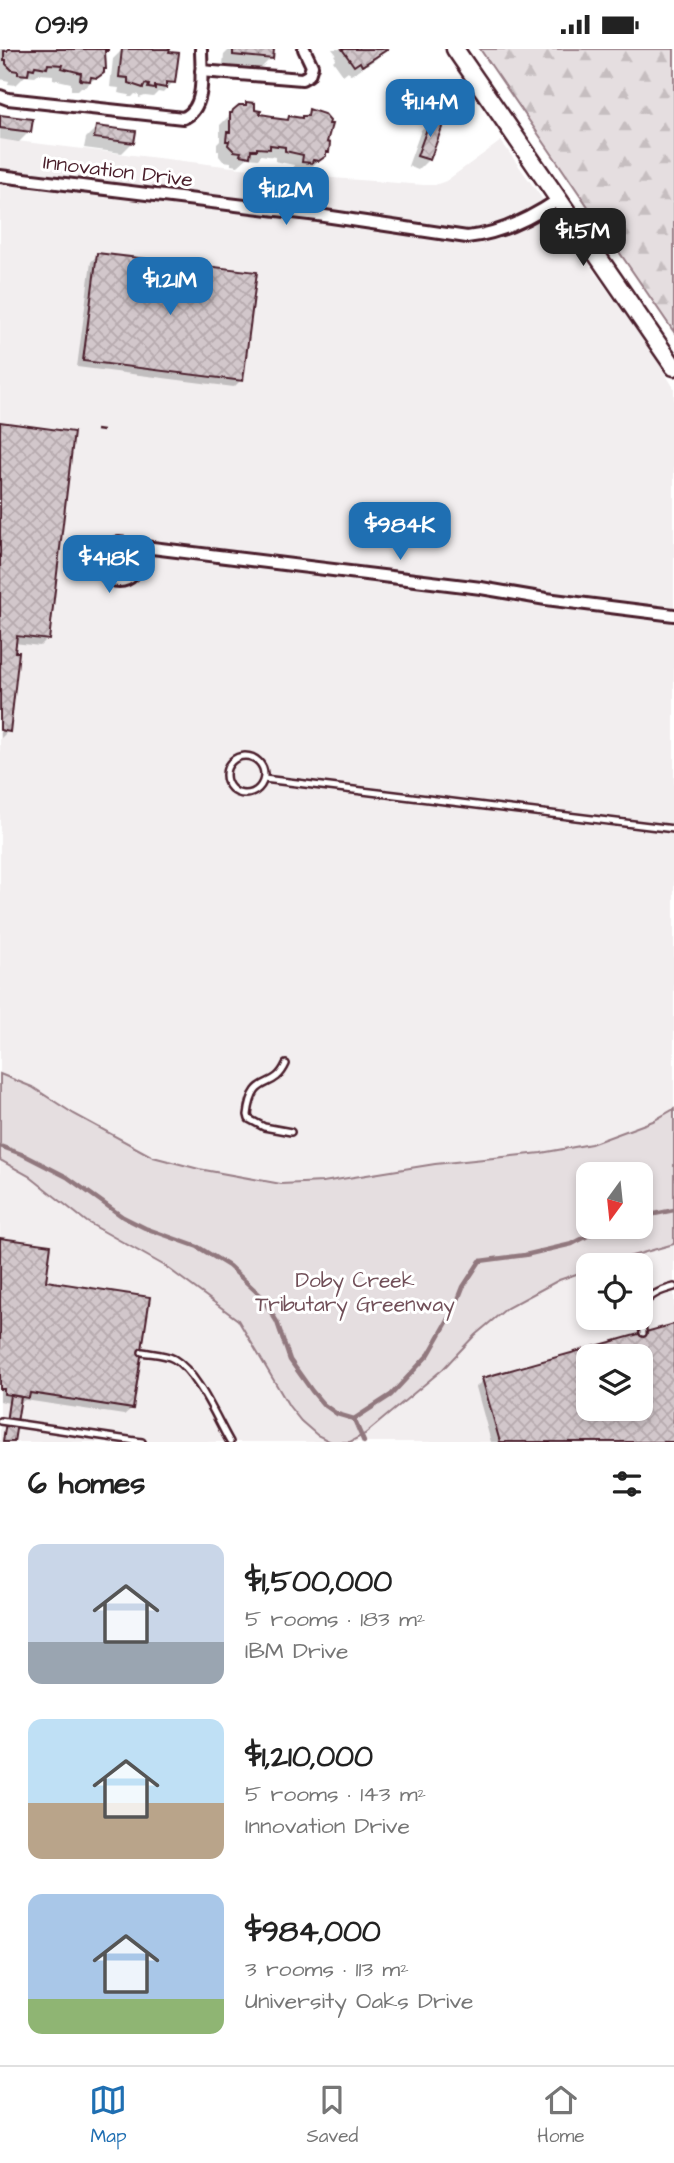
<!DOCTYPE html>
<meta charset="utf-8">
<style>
body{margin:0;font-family:"Architects Daughter",sans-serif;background:#f6f6f6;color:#222;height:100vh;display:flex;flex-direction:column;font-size:26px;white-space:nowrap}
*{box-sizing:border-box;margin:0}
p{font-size:23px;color:#767676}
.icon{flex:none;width:38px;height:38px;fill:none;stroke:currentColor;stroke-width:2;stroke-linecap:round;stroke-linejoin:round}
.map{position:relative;height:1393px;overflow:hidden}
.sheet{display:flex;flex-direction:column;background:#fff;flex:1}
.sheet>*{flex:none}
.needle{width:46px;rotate:195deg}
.tools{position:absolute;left:576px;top:1113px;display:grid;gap:14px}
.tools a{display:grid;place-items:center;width:77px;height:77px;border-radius:14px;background:#fff;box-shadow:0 4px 10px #0003;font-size:35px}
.price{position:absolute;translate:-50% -60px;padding:0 16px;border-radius:14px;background:#1f6fb2;color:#fff;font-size:23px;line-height:46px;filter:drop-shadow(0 2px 4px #0008)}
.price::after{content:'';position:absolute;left:50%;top:42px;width:21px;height:16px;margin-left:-10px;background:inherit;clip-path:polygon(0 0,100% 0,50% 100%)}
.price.active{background:#222;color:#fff}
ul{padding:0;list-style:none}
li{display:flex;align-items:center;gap:21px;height:175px;padding:0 28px}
li span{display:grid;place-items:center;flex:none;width:196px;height:140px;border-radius:14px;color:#555}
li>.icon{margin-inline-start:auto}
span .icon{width:84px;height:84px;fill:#fffc;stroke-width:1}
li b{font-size:30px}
h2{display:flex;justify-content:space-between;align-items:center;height:84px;padding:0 28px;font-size:30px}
.status{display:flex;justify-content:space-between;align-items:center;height:49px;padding:0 35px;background:#fff;direction:ltr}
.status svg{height:19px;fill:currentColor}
.tab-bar{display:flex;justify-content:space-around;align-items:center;height:98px;border-top:2px solid #e0e0e0;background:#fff;font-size:19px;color:#767676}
.tab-bar a{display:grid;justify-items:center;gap:4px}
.tab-bar .active{color:#1f6fb2}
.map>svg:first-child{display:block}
</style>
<div class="status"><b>09:19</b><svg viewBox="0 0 49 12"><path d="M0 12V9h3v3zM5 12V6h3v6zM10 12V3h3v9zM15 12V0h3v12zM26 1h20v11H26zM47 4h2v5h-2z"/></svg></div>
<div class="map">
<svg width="674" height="1393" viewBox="0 0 674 1393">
<defs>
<pattern id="forest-firs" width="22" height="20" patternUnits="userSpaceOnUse" patternTransform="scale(1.75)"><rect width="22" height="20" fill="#e5dee0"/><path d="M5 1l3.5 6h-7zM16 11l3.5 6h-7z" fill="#c6bec0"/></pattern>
<pattern id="building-cross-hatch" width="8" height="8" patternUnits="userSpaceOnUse" patternTransform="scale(1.75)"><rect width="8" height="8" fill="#d2c7cb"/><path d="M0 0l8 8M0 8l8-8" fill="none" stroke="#b6aaae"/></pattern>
</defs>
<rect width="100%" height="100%" fill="#fff"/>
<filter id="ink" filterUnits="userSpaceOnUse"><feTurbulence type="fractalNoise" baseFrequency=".0143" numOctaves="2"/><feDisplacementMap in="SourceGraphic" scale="14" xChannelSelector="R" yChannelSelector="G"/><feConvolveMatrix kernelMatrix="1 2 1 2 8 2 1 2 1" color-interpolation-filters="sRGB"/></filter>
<g filter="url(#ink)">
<g fill="#f2eeef" fill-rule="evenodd">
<path d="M0,90l307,37 117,9h11l11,-4 55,-40 152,213 21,34v721l-21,12 -62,23 -50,9 -106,11 -112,18 -42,2 -82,-15 -46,-12 -79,-43 -42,-27 -32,-13z"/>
<path d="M0,1111l29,16 58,46 78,44 73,54 14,21 98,101 15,-8 25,-19 53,-46 32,-34 32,-27 52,-28 29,-10v48h52v-53h-40l74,-21v198h-674zM588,1307h52v53h-52z"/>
</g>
<path fill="url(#forest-firs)" stroke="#987e86" stroke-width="2" d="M480,0h194v283z"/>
<path fill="#e5dee0" stroke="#987e86" stroke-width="2" fill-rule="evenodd" d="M0,1025l32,13 42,27 79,43 46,12 82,15 42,-2 112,-18 106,-11 50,-9 62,-23 21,-12v135l-74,21h-12v5l-29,10 -52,28 -32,27 -32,34 -78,65 -15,8h-19l-14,-7 -16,-14 -12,-15 -51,-86 -73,-54 -78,-44 -58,-46 -29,-16zM588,1125h52v53h-52z"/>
<g fill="#0003" fill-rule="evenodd">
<path d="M0,0h107l-3,4 -2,19 -17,15h-4l-3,3h-7v-7l-18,-4v-4l-14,-1 -4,3 -10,-1 -9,9 -8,-1 1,-3 -9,-2z"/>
<path d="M123,0h45l5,33 -10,11 -5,-1 -5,5 -8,-1 -6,2v-3l-4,-1 -3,3h-4l1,-2 -11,-2 1,-5 -9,-1 3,-28z"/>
<path d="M230,0h42l-1,9 -10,10 -38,-3 1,-10z"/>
<path d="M332,0h54l-10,10 -25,16 -3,-4 -5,4 -10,-14 3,-3 -2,-3 2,-1z"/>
<path d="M234,62l19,1 5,3 28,6 3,-3 11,2 9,-9 18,40 -14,15 -13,7 -7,-1 1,-7 -19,-4v-4l-14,-2 -3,4 -11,-1 -9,8 -7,-1v-3l-8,-1 -4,-5v-5h-2v-7l3,-3v-16z"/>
<path d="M0,68l30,14 -11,11 -19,-3z"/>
<path d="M431,71l-2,39 -11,11 -10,-4 13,-36z"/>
<path d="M96,79l37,14 -11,11 -38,-5 2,-10z"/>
<path d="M98,205l143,126 -7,7 -157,-20 14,-105z"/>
<path d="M0,375l47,215 -7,7 -26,-3 -6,88 -7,7z"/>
<path d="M0,1190l44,44 88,125 -8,7 -99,-15 -7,4 -6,38h-9l6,-39 -9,-2z"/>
<path d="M674,1277v116h-183l-15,-55 7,-7zM588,1307h52v53h-52z"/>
</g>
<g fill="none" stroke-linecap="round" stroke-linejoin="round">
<g stroke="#91787e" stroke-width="4.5">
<path d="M0,1097l24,9 43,22 56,40 22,11 53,19 31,19 32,30 16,26 13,38 22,31 11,13 14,10 17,5 37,-24 38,-41 25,-44 9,-23 17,-26 45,-6 47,-11 33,-17"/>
<path d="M640,1168l34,-7"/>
<path d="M354,1370l10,23"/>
</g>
</g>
<g fill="url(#building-cross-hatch)" stroke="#4a1f2b" stroke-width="2" fill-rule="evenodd">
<path d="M8,0h100v2h-3l1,18h-2v4l-7,5 -6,-1 -1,4 -10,-1 1,-7 -19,-5 1,-3 -15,-1 -1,4 -12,-2 -1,3 -5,-1 -1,7 -10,-1v-3l-6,-1 -6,-6v-4h-2v-9h3z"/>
<path d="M122,0h48l-1,3 10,1 -4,30 -9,-1v6l-11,-2v3l-7,-1 1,-3 -4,-1 -2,4 -15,-5v-5l-9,-1z"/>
<path d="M233,0h41l-1,10 -40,-4z"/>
<path d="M342,0h46l-26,17 -2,-4 -6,4z"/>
<path d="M246,53l9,1v7l6,1 -1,3 13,2v2l15,2 1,-4 13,2v-2h6l1,-7 15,5 6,7 -1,3h3l-5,18 3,1 -1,9h-3v4l-7,5 -6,-1 -1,3 -10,-1 1,-7 -18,-4v-4l-15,-2v4l-13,-1v2h-6l-1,7 -10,-2 1,-3 -7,-1 -6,-6 1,-4h-3l1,-9h3v-19h2l1,-3 6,-5h7z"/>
<path d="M0,66l33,4 -2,13 -31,-4z"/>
<path d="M431,69l13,4 -14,38 -13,-4z"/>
<path d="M96,77l40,5 -2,12 -40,-5z"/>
<path d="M97,204l160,19 -14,109 -160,-20z"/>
<path d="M0,373l74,10 -25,208 -32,-4 -2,16h4l-9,80 -10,-2z"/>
<path d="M0,1189l51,7 -5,36 104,16 -17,112 -103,-16 -1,5 -25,-4v-5h-4z"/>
<path d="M674,1275v118h-174l-18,-64zM588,1307h52v53h-52z"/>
<path d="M10,1346l11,2 -7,45h-11z"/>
</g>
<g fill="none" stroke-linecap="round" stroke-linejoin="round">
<g stroke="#4a1f2b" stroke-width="10">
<g id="lane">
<circle cx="245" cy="726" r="19"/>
<path d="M264,730l410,50"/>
<path d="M286,1015c-13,29 -33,7 -38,51l1,4 15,8 27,5"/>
<path d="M643,1284c-3,-30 1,-38 31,-46"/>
<path d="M142,1303c11,2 23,2 32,7 24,14 42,59 56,83"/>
<path d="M0,1372l142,21"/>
</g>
</g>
<g stroke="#4a1f2b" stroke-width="16">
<g id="street">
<path d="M201,22l101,8 7,-4 3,-9 -8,-17"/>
<path d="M0,47l8,3 175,19c24,-9 18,-48 18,-69"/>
<path d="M0,127l318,39 149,22c33,-3 64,-19 91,-37"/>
<circle cx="119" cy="513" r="19"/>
<path d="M133,501l11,-3 337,41 65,11 128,16"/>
</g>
</g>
<g stroke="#4a1f2b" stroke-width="21">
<path id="secondary" d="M455,0l219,318"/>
</g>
<path stroke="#4a1f2b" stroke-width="2.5" stroke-dasharray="7 5" stroke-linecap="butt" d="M96,381l7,1"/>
<use href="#lane" stroke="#fff" stroke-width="5"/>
<use href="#street" stroke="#fff" stroke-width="10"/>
<use href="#secondary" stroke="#fff" stroke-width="16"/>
</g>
</g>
<g text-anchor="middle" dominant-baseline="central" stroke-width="6" stroke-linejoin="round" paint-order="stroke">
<g font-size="21" fill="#4a1f2b" stroke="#fff">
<text transform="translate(118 122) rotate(7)">Innovation Drive</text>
</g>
<g font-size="21" fill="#714f58" stroke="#fff">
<text x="355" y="1231">Doby Creek<tspan x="355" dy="24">Tributary Greenway</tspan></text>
</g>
</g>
</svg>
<div class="tools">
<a><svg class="needle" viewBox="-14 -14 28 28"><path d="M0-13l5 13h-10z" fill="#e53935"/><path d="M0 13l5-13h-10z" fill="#767676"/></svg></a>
<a><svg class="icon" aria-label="locate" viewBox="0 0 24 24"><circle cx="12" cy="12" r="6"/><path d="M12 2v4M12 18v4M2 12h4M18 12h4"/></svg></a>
<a><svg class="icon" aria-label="layers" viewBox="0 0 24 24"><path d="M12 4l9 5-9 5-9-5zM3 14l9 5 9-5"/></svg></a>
</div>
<b class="price" style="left:430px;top:90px">$1.14M</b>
<b class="price" style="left:286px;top:178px">$1.12M</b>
<b class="price active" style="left:583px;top:219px">$1.5M</b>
<b class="price" style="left:170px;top:268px">$1.21M</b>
<b class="price" style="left:400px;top:513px">$984K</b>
<b class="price" style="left:109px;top:546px">$418K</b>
</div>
<section class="sheet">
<h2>6 homes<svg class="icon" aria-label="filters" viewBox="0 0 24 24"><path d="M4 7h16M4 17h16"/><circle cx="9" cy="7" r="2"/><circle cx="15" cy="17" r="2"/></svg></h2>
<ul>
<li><span style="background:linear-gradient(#c9d6e8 70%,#9aa5b1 0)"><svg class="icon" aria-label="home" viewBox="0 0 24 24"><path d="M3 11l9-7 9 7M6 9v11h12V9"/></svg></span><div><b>$1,500,000</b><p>5 rooms · 183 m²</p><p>IBM Drive</p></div></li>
<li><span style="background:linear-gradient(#bfe0f5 60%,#b9a48a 0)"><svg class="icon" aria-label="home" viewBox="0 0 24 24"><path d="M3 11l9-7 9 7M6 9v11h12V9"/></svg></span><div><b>$1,210,000</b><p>5 rooms · 143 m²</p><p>Innovation Drive</p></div></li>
<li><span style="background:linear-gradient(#a9c7e8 75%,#8fb573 0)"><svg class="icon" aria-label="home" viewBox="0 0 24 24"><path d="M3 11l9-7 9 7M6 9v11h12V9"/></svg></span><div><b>$984,000</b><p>3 rooms · 113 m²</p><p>University Oaks Drive</p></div></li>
</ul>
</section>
<nav class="tab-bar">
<a class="active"><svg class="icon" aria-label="map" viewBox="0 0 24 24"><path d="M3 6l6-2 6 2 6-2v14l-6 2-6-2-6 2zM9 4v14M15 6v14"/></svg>Map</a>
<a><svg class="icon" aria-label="saved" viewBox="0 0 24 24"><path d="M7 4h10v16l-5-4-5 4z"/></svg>Saved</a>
<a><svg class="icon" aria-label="home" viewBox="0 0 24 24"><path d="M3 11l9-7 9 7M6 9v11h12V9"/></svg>Home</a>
</nav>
